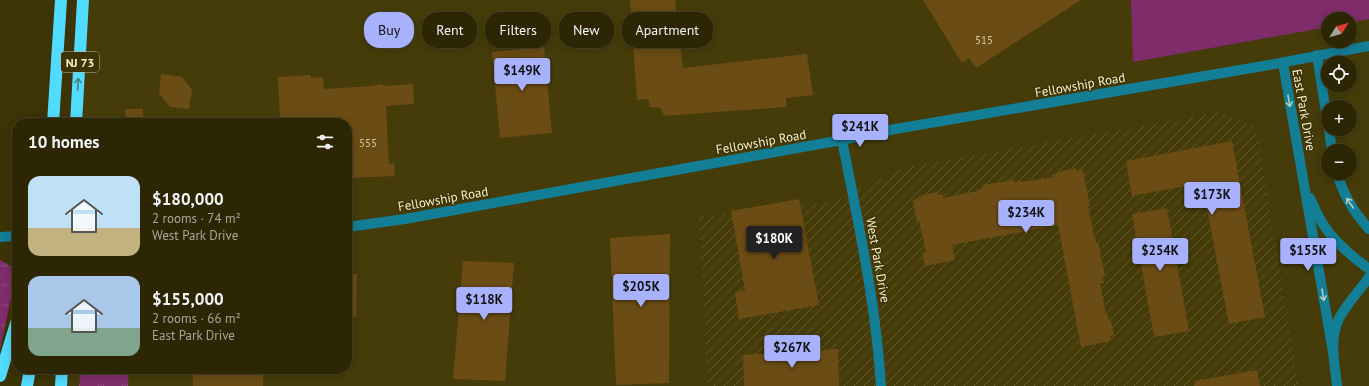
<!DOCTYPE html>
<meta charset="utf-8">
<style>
body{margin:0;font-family:"PT Sans",sans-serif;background:#352e0f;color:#f1f3f6;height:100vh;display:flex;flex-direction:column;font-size:15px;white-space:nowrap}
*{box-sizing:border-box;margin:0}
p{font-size:13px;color:#a7a59a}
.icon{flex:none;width:22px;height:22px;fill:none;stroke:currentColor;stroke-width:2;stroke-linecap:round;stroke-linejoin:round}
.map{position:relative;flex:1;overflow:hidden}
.sheet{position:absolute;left:12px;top:118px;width:340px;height:256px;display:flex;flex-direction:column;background:#2d2605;border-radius:16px;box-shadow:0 2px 10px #0003,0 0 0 1px #484327}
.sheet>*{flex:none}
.hud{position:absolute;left:364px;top:12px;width:380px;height:36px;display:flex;gap:8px}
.needle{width:26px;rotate:53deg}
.tools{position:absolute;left:1321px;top:12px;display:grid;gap:8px}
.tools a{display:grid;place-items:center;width:36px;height:36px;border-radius:50%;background:#2d2605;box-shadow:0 2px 10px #0003,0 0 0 1px #484327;font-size:20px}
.price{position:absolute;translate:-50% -34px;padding:0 9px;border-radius:4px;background:#a7b1fc;color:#111;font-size:13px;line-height:26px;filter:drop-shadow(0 1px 2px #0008)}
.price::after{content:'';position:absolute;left:50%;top:24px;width:12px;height:9px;margin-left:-6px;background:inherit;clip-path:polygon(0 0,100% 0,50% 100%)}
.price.active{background:#222;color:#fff}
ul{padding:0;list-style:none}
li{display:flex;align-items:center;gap:12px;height:100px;padding:0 16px}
li span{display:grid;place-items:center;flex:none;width:112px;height:80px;border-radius:12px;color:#555}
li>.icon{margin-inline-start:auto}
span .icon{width:48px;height:48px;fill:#fffc;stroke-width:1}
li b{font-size:17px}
h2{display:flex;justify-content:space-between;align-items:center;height:48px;padding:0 16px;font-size:17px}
.pill{padding:0 14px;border-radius:16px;background:#2d2605;box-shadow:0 2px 10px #0003,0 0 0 1px #484327;font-size:14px;line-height:36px}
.pill.active{background:#a7b1fc;color:#111}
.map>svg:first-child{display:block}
</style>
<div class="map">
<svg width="1369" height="386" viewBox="0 0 1369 386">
<defs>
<pattern id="industrial-furrows" width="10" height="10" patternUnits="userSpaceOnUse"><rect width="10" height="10" fill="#453c09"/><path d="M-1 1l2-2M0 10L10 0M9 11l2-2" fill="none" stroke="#61582c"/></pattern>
<pattern id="grass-tufts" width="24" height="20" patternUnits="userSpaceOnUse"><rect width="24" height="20" fill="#7f2c6b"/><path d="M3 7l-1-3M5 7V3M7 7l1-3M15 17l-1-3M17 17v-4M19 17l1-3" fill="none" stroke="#924b7f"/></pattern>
</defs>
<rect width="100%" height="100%" fill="#3c3307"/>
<path fill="#453c09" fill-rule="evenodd" d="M83,0h1286v386h-1308l1,-17h285v-246h-271zM1328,19h22v22h-22zM1328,63h22v22h-22zM1328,107h22v22h-22zM1328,151h22v22h-22z"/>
<path fill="url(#industrial-furrows)" d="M1218,112l38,15 43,259h-591l-9,-169 136,-15 68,-34z"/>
<g fill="url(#grass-tufts)">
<path d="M0,260l17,10 -17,80z"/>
<path d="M81,369h48l-1,17h-49z"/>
</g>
<path fill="#7f2c6b" d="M1131,0h238v19l-19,4v-4h-22v8l-195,35z"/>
<g fill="#6b4c14">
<path d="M630,0h45l8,68 124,-14 6,41 -27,3v9l-122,9 -3,-8 -11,-1 -2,-8 -11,1z"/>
<path d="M923,0h158l-105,68 -7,-10 -7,5z"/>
<path d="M544,47l8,86 -52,5 -8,-86z"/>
<path d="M161,74l21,3 10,13 -3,19 -19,-2 -11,-14z"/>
<path d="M311,75v3l12,-1 1,12 48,-3 7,-2 7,2 27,-2 1,20 -28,2 3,58 5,-1 1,13 -48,2v-55h-67l-2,-46z"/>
<path d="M125,109h18v14h-17z"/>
<path d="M1232,141l33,176 -36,7 -27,-141 -70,13 -6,-35z"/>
<path d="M1076,168l1,3 6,-1 7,36h-2l6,30 1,-1 1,8 2,-1 7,34 -3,1 2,6h-4l6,32h2l1,6h2l3,14 -4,1 1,5 -30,6 -23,-122 -106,20 3,15 -30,6 -3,-13 4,-1 -7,-32 -2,1 -4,-21 6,-2v-2l18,-4 1,3 5,-1v4l34,-7v-1l5,-1v-4l32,-5v2l7,-1v1l32,-5 -1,-2 7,-2 -1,-1z"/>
<path d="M799,199l20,106 -80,14 -4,-27 10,-2 -14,-79z"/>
<path d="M1167,208l22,123 -35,6 -22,-123z"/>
<path d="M670,234l-1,149 -53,2 -6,-147z"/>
<path d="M463,261l51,2 -9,118 -52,-2z"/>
<path d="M347,274h10l-1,43h-9z"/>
<path d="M838,349l1,37h-95l-1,-31z"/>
<rect x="193" y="369" width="70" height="17"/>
<path d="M1257,370l3,16h-65v-5z"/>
</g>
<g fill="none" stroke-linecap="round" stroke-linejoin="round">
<g stroke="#137f97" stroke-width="10">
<path d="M1317,55l11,70"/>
<path d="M1283,63l50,289"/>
<path d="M1329,129l3,22"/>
<path d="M842,140c16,82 34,163 39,246"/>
<path d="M1337,173c6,21 17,40 32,56"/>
<path d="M1310,198c4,9 8,18 13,26 11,18 28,32 46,45"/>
<path d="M347,227l58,-8 437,-79 36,-8 391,-67 100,-19"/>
<path d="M0,237l17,-1"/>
<path d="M1337,386c-2,-21 -8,-45 1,-65 5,-13 22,-31 31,-44"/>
</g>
<g stroke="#51dbff" stroke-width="12">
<path d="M53,123l8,-123"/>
<path d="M76,123l7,-123"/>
<path d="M0,376l17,-56"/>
<path d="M27,386l3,-17"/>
<path d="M61,386l1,-17"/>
</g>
</g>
<defs><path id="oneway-shaft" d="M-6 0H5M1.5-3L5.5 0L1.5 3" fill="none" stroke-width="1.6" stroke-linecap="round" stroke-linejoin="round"/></defs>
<use stroke="#457f77" href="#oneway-shaft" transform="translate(78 84) rotate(-87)"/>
<g stroke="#b3cebb">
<use href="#oneway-shaft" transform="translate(1289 101) rotate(80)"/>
<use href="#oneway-shaft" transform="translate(1350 203) rotate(-124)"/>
<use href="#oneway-shaft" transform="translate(1323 295) rotate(80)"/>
</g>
<g text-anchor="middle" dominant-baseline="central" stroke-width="3" stroke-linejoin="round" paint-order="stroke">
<g font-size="11" fill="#d5c79c">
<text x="984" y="40">515</text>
<text x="368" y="143">555</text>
</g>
<rect fill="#3c3307" stroke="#c0b790" stroke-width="1" x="61" y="52" width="38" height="20" rx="3"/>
<g font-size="12" font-weight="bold" fill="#f8f0ca">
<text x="80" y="62">NJ 73</text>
</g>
<g font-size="13" fill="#f8f0ca" stroke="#3c3307">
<text transform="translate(1080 85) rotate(-10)">Fellowship Road</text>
<text transform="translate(1304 110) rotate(80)">East Park Drive</text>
<text transform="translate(761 142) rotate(-10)">Fellowship Road</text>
<text transform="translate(443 199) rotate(-10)">Fellowship Road</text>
<text transform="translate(878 260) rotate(80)">West Park Drive</text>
</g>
</g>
</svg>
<div class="tools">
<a><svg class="needle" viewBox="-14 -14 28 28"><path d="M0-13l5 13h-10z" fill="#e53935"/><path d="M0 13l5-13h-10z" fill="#a7a59a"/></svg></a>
<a><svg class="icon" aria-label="locate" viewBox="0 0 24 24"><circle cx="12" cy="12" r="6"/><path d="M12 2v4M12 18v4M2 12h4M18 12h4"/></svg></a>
<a>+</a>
<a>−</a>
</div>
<b class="price" style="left:522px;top:92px">$149K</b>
<b class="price" style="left:860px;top:148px">$241K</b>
<b class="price" style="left:1212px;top:216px">$173K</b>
<b class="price" style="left:1026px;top:234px">$234K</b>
<b class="price active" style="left:774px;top:260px">$180K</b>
<b class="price" style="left:1160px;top:272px">$254K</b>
<b class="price" style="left:1308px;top:272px">$155K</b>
<b class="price" style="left:641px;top:308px">$205K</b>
<b class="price" style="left:484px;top:321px">$118K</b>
<b class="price" style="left:792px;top:369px">$267K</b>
<div class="hud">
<a class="pill active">Buy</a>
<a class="pill">Rent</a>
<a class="pill">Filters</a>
<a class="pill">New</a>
<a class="pill">Apartment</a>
</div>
<section class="sheet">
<h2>10 homes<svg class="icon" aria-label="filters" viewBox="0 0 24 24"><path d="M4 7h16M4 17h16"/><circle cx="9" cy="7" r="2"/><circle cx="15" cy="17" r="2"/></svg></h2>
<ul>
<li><span style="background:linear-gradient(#bfe0f5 65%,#c2b280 0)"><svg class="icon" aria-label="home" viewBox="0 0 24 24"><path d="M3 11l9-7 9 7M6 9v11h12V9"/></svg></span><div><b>$180,000</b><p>2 rooms · 74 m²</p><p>West Park Drive</p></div></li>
<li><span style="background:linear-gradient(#a9c7e8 65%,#7fa58c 0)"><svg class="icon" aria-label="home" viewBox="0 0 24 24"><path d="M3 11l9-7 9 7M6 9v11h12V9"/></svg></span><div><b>$155,000</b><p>2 rooms · 66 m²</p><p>East Park Drive</p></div></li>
</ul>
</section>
</div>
